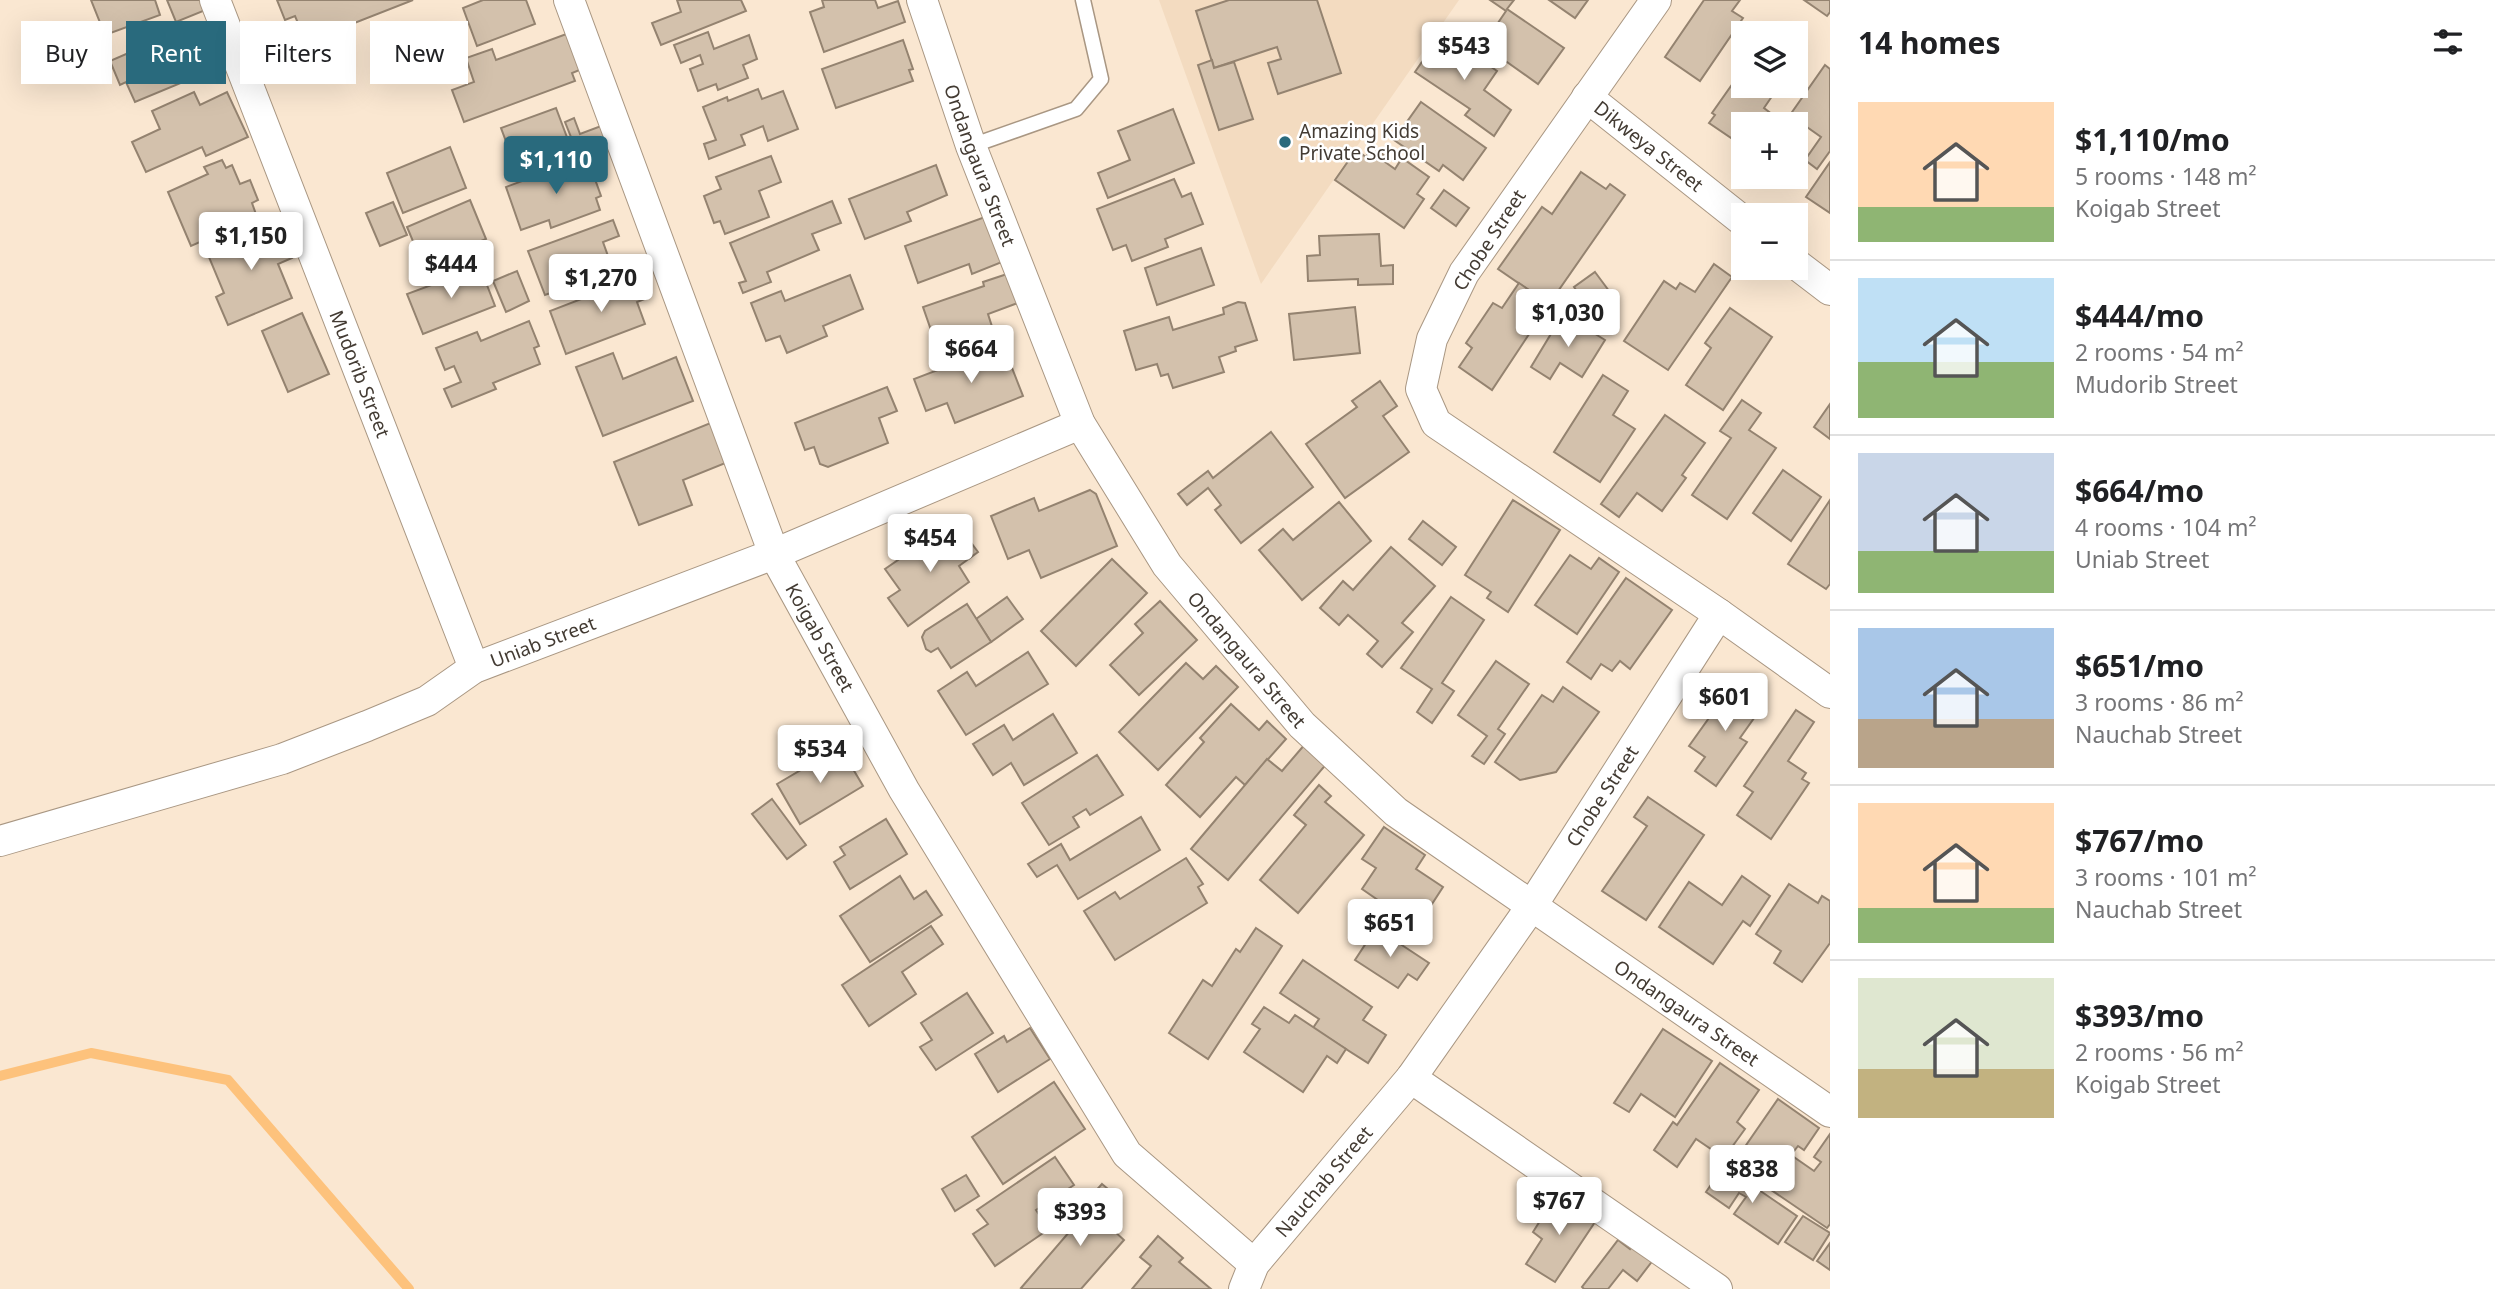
<!DOCTYPE html>
<meta charset="utf-8">
<style>
body{margin:0;font-family:"Noto Sans",sans-serif;background:#f6f6f6;color:#202124;height:100vh;display:flex;flex-direction:column;font-size:26px;white-space:nowrap}
*{box-sizing:border-box;margin:0}
p{font-size:23px;color:#757577}
.icon{flex:none;width:38px;height:38px;fill:none;stroke:currentColor;stroke-width:2;stroke-linecap:round;stroke-linejoin:round}
.map{position:relative;flex:1;overflow:hidden}
.drawer{display:flex;flex-direction:column;background:#fff;width:665px}
.drawer>*{flex:none}
.top-card{position:absolute;left:21px;top:21px;width:665px;height:63px;display:flex;gap:14px}
.fabs{position:absolute;left:1731px;top:21px;display:grid;gap:14px}
.fabs a{display:grid;place-items:center;width:77px;height:77px;border-radius:0px;background:#fff;box-shadow:0 7px 28px #0002;font-size:35px}
.price{position:absolute;translate:-50% -60px;padding:0 16px;border-radius:7px;background:#fff;color:#222;font-size:23px;line-height:46px;filter:drop-shadow(0 2px 4px #0008)}
.price::after{content:'';position:absolute;left:50%;top:42px;width:21px;height:16px;margin-left:-10px;background:inherit;clip-path:polygon(0 0,100% 0,50% 100%)}
.price.selected{background:#296a7d;color:#fff}
ul{padding:0;list-style:none}
li{display:flex;align-items:center;gap:21px;height:175px;padding:0 28px}
li+li{border-top:2px solid #e0e0e0}
li span{display:grid;place-items:center;flex:none;width:196px;height:140px;border-radius:0px;color:#555}
li>.icon{margin-inline-start:auto}
span .icon{width:84px;height:84px;fill:#fffc;stroke-width:1}
li b{font-size:30px}
h2{display:flex;justify-content:space-between;align-items:center;height:84px;padding:0 28px;font-size:30px}
.chip{padding:0 24px;border-radius:0px;background:#fff;box-shadow:0 7px 28px #0002;font-size:24px;line-height:63px}
.chip.selected{background:#296a7d;color:#fff}
main{display:flex;flex:1;min-height:0}
.map>svg:first-child{display:block}
</style>
<main>
<div class="map">
<svg width="1830" height="1289" viewBox="0 0 1830 1289">
<rect width="100%" height="100%" fill="#fae7d1"/>
<path fill="#f3dbc0" d="M1159,0h300l-198,284z"/>
<g fill="none" stroke-linecap="round" stroke-linejoin="round">
<path stroke="#fdc27c" stroke-width="10" d="M0,1076l91,-23 137,27 181,209"/>
</g>
<g fill="#d3c1ac" stroke="#948370" stroke-width="2">
<path d="M91,0h64l5,15 -55,20z"/>
<path d="M167,0h44l2,7 -37,15z"/>
<path d="M277,0h136l-107,42 -11,-26 -10,4z"/>
<path d="M483,0h43l9,24 -58,22 -14,-38z"/>
<path d="M677,0h64l5,11 -85,34 -9,-22 29,-11z"/>
<path d="M822,0h53l3,8 20,-7 7,21 -81,30 -14,-40 14,-5z"/>
<path d="M1229,0h88l24,73 -63,21 -10,-31 13,-4 -4,-12 -63,21 -18,-57z"/>
<path d="M1490,0h24l-7,9 57,39 -26,36 -55,-39 23,-34z"/>
<path d="M1549,0h39l-13,18z"/>
<path d="M1704,0h36l-8,11 11,7 -43,63 -35,-24z"/>
<path d="M1804,0h26v12l-3,4z"/>
<path d="M181,30l19,45 -65,27 -9,-20 -6,3 -10,-24z"/>
<path d="M708,32l6,17 35,-14 8,24 -14,6 5,13 -30,12 -2,-6 -18,7 -8,-22 13,-5 -3,-9 -19,8 -7,-18z"/>
<path d="M569,33l13,36 -10,4 3,8 -111,41 -12,-32 22,-8 -8,-24 26,-9 4,11z"/>
<path d="M1442,33l55,38 -13,19 27,20 -17,26 -29,-21 5,-6 -55,-37z"/>
<path d="M903,40l10,29 -4,1 4,11 -77,27 -14,-39z"/>
<path d="M1212,60l2,8 20,-6 19,57 -34,11 -21,-65z"/>
<path d="M1825,65l5,4v82l-13,18 -12,-9 16,-23 -31,-22z"/>
<path d="M1743,69v17h36l-15,22 9,7 -7,9h-23v22l-34,-23 6,-8 -3,-2z"/>
<path d="M758,89l4,10 21,-8 15,38 -30,12 -5,-15 -22,9 4,10 -36,14 -5,-15 12,-4 -13,-33 24,-10 1,4z"/>
<path d="M194,92l6,13 27,-13 21,45 -42,19 -4,-9 -56,25 -14,-30 28,-13 -8,-18z"/>
<path d="M1421,102l65,46 -23,32 -20,-15 -4,6 -45,-31z"/>
<path d="M556,108l15,40 -55,20 -15,-40z"/>
<path d="M1173,109l21,54 -86,35 -10,-25 32,-13 -12,-29z"/>
<path d="M574,118l6,16 21,-8 4,11 -30,10 -10,-25z"/>
<path d="M450,147l16,41 -63,25 -16,-40z"/>
<path d="M1372,147l15,10 -2,5 10,7 7,-11 27,19 -12,17 7,5 -20,29 -69,-48 21,-30 10,7z"/>
<path d="M771,156l10,26 -22,9 10,26 -44,17 -5,-13 -6,2 -10,-27 17,-7 -5,-12z"/>
<path d="M587,157l14,39 -5,2 4,12 -49,18 -2,-8 -28,10 -15,-43z"/>
<path d="M222,160l4,8 6,-3 8,19 10,-4 8,20 -6,3 5,14 -66,29 -23,-54 40,-18 -4,-7z"/>
<path d="M1830,162v51l-24,-16z"/>
<path d="M936,165l11,30 -40,17 4,9 -46,18 -16,-40z"/>
<path d="M1581,172l25,17 4,-5 15,11 -76,109 -51,-35 44,-62 10,7z"/>
<path d="M1174,179l8,18 9,-4 12,31 -38,15 3,8 -36,14 -6,-16 -13,5 -16,-41z"/>
<path d="M1444,190l25,18 -13,18 -25,-18z"/>
<path d="M470,200l16,39 -63,26 -16,-38z"/>
<path d="M832,201l9,22 -29,11 7,16 -52,22 4,10 -28,11 -4,-10 7,-2 -16,-38z"/>
<path d="M393,202l14,33 -27,11 -14,-33z"/>
<path d="M985,217l17,45 -30,12 -3,-10 -51,19 -13,-37z"/>
<path d="M277,220l15,38 -14,6 14,34 -64,27 -12,-28 8,-4 -18,-43z"/>
<path d="M613,220l6,16 -16,6 10,28 -68,25 -17,-44z"/>
<path d="M1379,234l2,32 12,-1v19l-35,1v-6l-50,2 -1,-25 13,-1 -1,-19z"/>
<path d="M1201,248l13,37 -57,20 -12,-37z"/>
<path d="M1714,264l18,13 -64,93 -44,-29 40,-60 12,8 4,-6 15,9z"/>
<path d="M480,267l15,39 -72,28 -16,-40z"/>
<path d="M517,271l12,30 -23,11 -13,-31z"/>
<path d="M1013,272l10,29 -35,13 7,22 -55,20 -17,-49 61,-21 -1,-4z"/>
<path d="M1595,272l23,31 -21,16 -23,-32z"/>
<path d="M637,273l10,25 -10,4 8,22 -79,30 -16,-43 47,-18 -2,-4z"/>
<path d="M850,275l13,34 -40,17 4,10 -40,17 -7,-17 -14,5 -15,-38 30,-12 4,10z"/>
<path d="M1519,283l30,21 -57,86 -33,-23 13,-19 -6,-5 27,-40 9,5z"/>
<path d="M1238,302l7,1 12,37 -22,7 1,4 -17,6 5,15 -51,16 -5,-14 -7,2 -4,-12 -21,6 -12,-39 45,-14 4,13 51,-16 -1,-6z"/>
<path d="M1355,307l5,46 -66,7 -5,-46z"/>
<path d="M1730,308l42,29 -49,73 -37,-25 25,-37 -6,-5z"/>
<path d="M302,313l27,61 -41,18 -26,-61z"/>
<path d="M1563,314l42,26 -23,37 -22,-14 -10,16 -19,-12z"/>
<path d="M529,321l10,25 -5,2 6,16 -47,19 3,6 -44,18 -8,-18 17,-7 -7,-16 -9,4 -9,-22 41,-16 4,9z"/>
<path d="M1003,345l20,51 -68,27 -8,-20 -21,8 -12,-32z"/>
<path d="M613,353l10,26 53,-22 17,44 -90,35 -27,-69z"/>
<path d="M1603,375l25,16 -15,24 22,14 -35,53 -46,-30z"/>
<path d="M1380,381l17,25 -14,10 26,36 -64,46 -39,-54 51,-37 -5,-6z"/>
<path d="M887,387l10,24 -18,7 9,25 -60,24 -8,-3 -6,-17 -9,3 -10,-27z"/>
<path d="M1742,400l19,13 -12,17 27,18 -49,71 -35,-24 39,-57 -11,-7z"/>
<path d="M1830,404v35l-16,-12z"/>
<path d="M1665,415l40,28 -23,32 4,3 -24,33 -25,-18 -18,24 -18,-13z"/>
<path d="M713,422l15,40 -45,18 9,25 -53,20 -25,-63z"/>
<path d="M1271,432l42,55 -72,56 -26,-33 6,-5 -13,-17 -21,17 -9,-11 30,-23 5,7z"/>
<path d="M1783,470l38,27 -30,44 -38,-28z"/>
<path d="M1090,490l6,4 21,52 -76,32 -12,-28 -21,9 -17,-43 43,-18 5,13z"/>
<path d="M1513,500l47,30 -52,82 -21,-14 4,-6 -26,-17z"/>
<path d="M1830,500v84l-4,5 -38,-25z"/>
<path d="M1339,502l32,39 -69,59 -43,-50 24,-21 10,11z"/>
<path d="M1423,521l33,26 -14,18 -33,-26z"/>
<path d="M958,525l20,27 -19,14 10,16 -61,44 -20,-28 12,-8 -15,-21 45,-31 5,4z"/>
<path d="M1391,547l44,39 -33,37 11,9 -31,35 -15,-13 11,-13 -30,-26 -9,10 -19,-17 23,-27 10,9z"/>
<path d="M1570,555l21,14 8,-11 20,14 -42,62 -42,-29z"/>
<path d="M1112,559l35,34 -71,73 -35,-35z"/>
<path d="M1626,578l46,32 -42,59 -10,-8 -8,10 -11,-7 -10,15 -24,-17z"/>
<path d="M1007,597l16,22 -32,23 -15,-23z"/>
<path d="M1451,597l33,23 -42,63 12,8 -22,32 -15,-11 15,-23 -31,-21z"/>
<path d="M1160,601l37,39 -58,55 -29,-30 33,-32 -8,-9z"/>
<path d="M967,604l24,38 -40,26 -13,-20 -7,4 -5,-3 -4,-12 3,-6z"/>
<path d="M1028,652l20,32 -82,51 -28,-44 29,-19 9,14z"/>
<path d="M1496,661l33,23 -31,45 7,5 -21,30 -12,-8 15,-20 -29,-21z"/>
<path d="M1186,663l17,16 13,-13 22,21 -80,83 -39,-38z"/>
<path d="M1734,683l30,21 -24,34 7,4 -31,44 -21,-15 10,-14 -16,-11z"/>
<path d="M1563,687l36,25 -43,60 -36,8 -25,-18 47,-67 11,7z"/>
<path d="M1231,704l28,26 8,-9 19,18 -41,46 -9,-8 -36,40 -34,-32 38,-43 -4,-4z"/>
<path d="M1796,710l18,12 -26,39 18,12 -4,6 7,4 -38,56 -34,-24 16,-23 -9,-6z"/>
<path d="M1053,714l24,39 -53,32 -13,-22 -18,12 -20,-31 31,-19 9,15z"/>
<path d="M1306,743l22,19 -100,118 -37,-31 76,-90 15,12z"/>
<path d="M840,747l23,39 -63,38 -23,-40z"/>
<path d="M1097,755l26,40 -33,20 -4,-6 -13,8 6,10 -30,18 -27,-42z"/>
<path d="M1319,785l12,11 -6,6 39,33 -66,78 -38,-33 46,-55 -12,-10z"/>
<path d="M1648,797l56,38 -58,85 -44,-29 45,-65 -13,-9z"/>
<path d="M772,799l34,46 -19,14 -35,-45z"/>
<path d="M1141,817l19,33 -82,49 -21,-34 -20,12 -9,-13 33,-20 9,16z"/>
<path d="M886,819l21,35 -57,35 -16,-27 11,-7 -5,-8z"/>
<path d="M1384,827l41,28 -9,14 27,18 -26,40 -55,-38 14,-21 -14,-9z"/>
<path d="M1186,858l17,26 -5,3 9,16 -92,57 -31,-49 31,-19 5,7z"/>
<path d="M900,876l14,23 12,-8 16,24 -72,47 -30,-46z"/>
<path d="M1742,876l28,20 -20,30 -7,-5 -30,43 -54,-37 30,-45 33,23z"/>
<path d="M1789,884l29,19 4,-7 8,5v42l-28,39 -28,-19 7,-12 -25,-17z"/>
<path d="M931,926l12,18 -41,28 14,22 -47,32 -27,-41z"/>
<path d="M1256,928l26,18 -74,113 -39,-26 34,-53 9,6 24,-37 4,3z"/>
<path d="M1376,928l53,35 -12,17 -9,-6 -10,14 -43,-28z"/>
<path d="M1303,960l69,47 -9,13 23,15 -18,28 -55,-35 6,-9 -39,-26z"/>
<path d="M967,993l26,40 -57,37 -16,-23 12,-7 -11,-17z"/>
<path d="M1264,1007l25,16 6,-8 51,34 -9,14 -10,-7 -24,36 -59,-40 16,-23 -8,-5z"/>
<path d="M1030,1028l20,31 -52,33 -23,-38 29,-18 3,6z"/>
<path d="M1663,1029l49,32 -37,56 -34,-23 -12,18 -15,-9z"/>
<path d="M1720,1063l39,27 -22,32 8,7 -21,29 -28,-19 -19,28 -23,-17 19,-28 4,3z"/>
<path d="M1054,1082l31,47 -82,55 -31,-47z"/>
<path d="M1778,1099l41,29 -15,22 -6,-4 -7,9 23,16 7,-9 -7,-5 16,-23v90l-3,4 -94,-64z"/>
<path d="M1055,1157l19,28 -38,25 13,19 -54,37 -22,-32 15,-10 -11,-14z"/>
<path d="M1724,1166l73,50 -19,28 -44,-30 12,-17 -7,-4 -10,15 -23,-16z"/>
<path d="M966,1175l13,21 -24,15 -13,-22z"/>
<path d="M1102,1184l18,15 -18,21 22,20 -43,49h-58l-2,-1 68,-79 -5,-5z"/>
<path d="M1557,1194l40,25 -42,63 -29,-18 16,-25 -9,-7z"/>
<path d="M1803,1216l27,17 -17,27 -28,-18z"/>
<path d="M1158,1236l25,22 -4,4 32,27h-79l19,-23 -11,-9z"/>
<path d="M1618,1240l12,9 7,-9 20,15 -20,26 -14,-11 -15,19h-24l-2,-2z"/>
<path d="M1830,1243v27l-13,-9z"/>
</g>
<g fill="none" stroke-linecap="round" stroke-linejoin="round">
<g stroke="#a99783" stroke-width="17">
<path id="service" d="M971,146l105,-37 25,-30 -18,-79"/>
</g>
<g stroke="#a99783" stroke-width="32">
<g id="minor">
<path id="s1" d="M215,0l259,668"/>
<path id="s2" d="M569,0l205,554 130,236 223,364 127,110"/>
<path id="s3" d="M922,0l49,146 109,278 87,141 135,160 94,87 434,300"/>
<path d="M1656,0l-192,273 -32,66 -11,50 15,34 283,191 111,79"/>
<path id="s4" d="M1587,97l156,124"/>
<path d="M1796,264l34,26"/>
<path id="s5" d="M0,841l282,-82 85,-33 60,-25 47,-33 300,-114 306,-130"/>
<path d="M1411,1078l306,211"/>
<path id="s6" d="M1244,1289l10,-25 157,-186 120,-171 188,-293"/>
</g>
</g>
<use href="#service" stroke="#fff" stroke-width="14"/>
<use href="#minor" stroke="#fff" stroke-width="30"/>
</g>
<circle fill="#296a7d" stroke="#fff" stroke-width="2.5" cx="1285" cy="142" r="7"/>
<g text-anchor="middle" dominant-baseline="central" stroke-width="5" stroke-linejoin="round" paint-order="stroke">
<g font-size="19" fill="#433b33" stroke="#fff" text-anchor="start">
<text x="1299" y="131">Amazing Kids<tspan x="1299" dy="22">Private School</tspan></text>
</g>
<g font-size="19" fill="#433b33" stroke="#fff">
<text stroke="none"><textPath href="#s4" startOffset="79">Dikweya Street</textPath></text>
<text stroke="none"><textPath href="#s3" startOffset="175">Ondangaura Street</textPath></text>
<text transform="translate(1489 240) rotate(-57)">Chobe Street</text>
<text stroke="none"><textPath href="#s1" startOffset="401">Mudorib Street</textPath></text>
<text stroke="none"><textPath href="#s2" startOffset="686">Koigab Street</textPath></text>
<text stroke="none"><textPath href="#s5" startOffset="581">Uniab Street</textPath></text>
<text stroke="none"><textPath href="#s3" startOffset="742">Ondangaura Street</textPath></text>
<text stroke="none"><textPath href="#s6" startOffset="611">Chobe Street</textPath></text>
<text stroke="none"><textPath href="#s3" startOffset="1309">Ondangaura Street</textPath></text>
<text stroke="none"><textPath href="#s6" startOffset="135">Nauchab Street</textPath></text>
</g>
</g>
</svg>
<div class="fabs">
<a><svg class="icon" aria-label="layers" viewBox="0 0 24 24"><path d="M12 4l9 5-9 5-9-5zM3 14l9 5 9-5"/></svg></a>
<a>+</a>
<a>−</a>
</div>
<b class="price" style="left:1464px;top:82px">$543</b>
<b class="price selected" style="left:556px;top:196px">$1,110</b>
<b class="price" style="left:251px;top:272px">$1,150</b>
<b class="price" style="left:451px;top:300px">$444</b>
<b class="price" style="left:601px;top:314px">$1,270</b>
<b class="price" style="left:1568px;top:349px">$1,030</b>
<b class="price" style="left:971px;top:385px">$664</b>
<b class="price" style="left:930px;top:574px">$454</b>
<b class="price" style="left:1725px;top:733px">$601</b>
<b class="price" style="left:820px;top:785px">$534</b>
<b class="price" style="left:1390px;top:959px">$651</b>
<b class="price" style="left:1752px;top:1205px">$838</b>
<b class="price" style="left:1559px;top:1237px">$767</b>
<b class="price" style="left:1080px;top:1248px">$393</b>
<div class="top-card">
<a class="chip">Buy</a>
<a class="chip selected">Rent</a>
<a class="chip">Filters</a>
<a class="chip">New</a>
</div>
</div>
<section class="drawer">
<h2>14 homes<svg class="icon" aria-label="filters" viewBox="0 0 24 24"><path d="M4 7h16M4 17h16"/><circle cx="9" cy="7" r="2"/><circle cx="15" cy="17" r="2"/></svg></h2>
<ul>
<li><span style="background:linear-gradient(#ffd9b3 75%,#8fb573 0)"><svg class="icon" aria-label="home" viewBox="0 0 24 24"><path d="M3 11l9-7 9 7M6 9v11h12V9"/></svg></span><div><b>$1,110/mo</b><p>5 rooms · 148 m²</p><p>Koigab Street</p></div></li>
<li><span style="background:linear-gradient(#bfe0f5 60%,#8fb573 0)"><svg class="icon" aria-label="home" viewBox="0 0 24 24"><path d="M3 11l9-7 9 7M6 9v11h12V9"/></svg></span><div><b>$444/mo</b><p>2 rooms · 54 m²</p><p>Mudorib Street</p></div></li>
<li><span style="background:linear-gradient(#c9d6e8 70%,#8fb573 0)"><svg class="icon" aria-label="home" viewBox="0 0 24 24"><path d="M3 11l9-7 9 7M6 9v11h12V9"/></svg></span><div><b>$664/mo</b><p>4 rooms · 104 m²</p><p>Uniab Street</p></div></li>
<li><span style="background:linear-gradient(#a9c7e8 65%,#b9a48a 0)"><svg class="icon" aria-label="home" viewBox="0 0 24 24"><path d="M3 11l9-7 9 7M6 9v11h12V9"/></svg></span><div><b>$651/mo</b><p>3 rooms · 86 m²</p><p>Nauchab Street</p></div></li>
<li><span style="background:linear-gradient(#ffd9b3 75%,#8fb573 0)"><svg class="icon" aria-label="home" viewBox="0 0 24 24"><path d="M3 11l9-7 9 7M6 9v11h12V9"/></svg></span><div><b>$767/mo</b><p>3 rooms · 101 m²</p><p>Nauchab Street</p></div></li>
<li><span style="background:linear-gradient(#dfe7d0 65%,#c2b280 0)"><svg class="icon" aria-label="home" viewBox="0 0 24 24"><path d="M3 11l9-7 9 7M6 9v11h12V9"/></svg></span><div><b>$393/mo</b><p>2 rooms · 56 m²</p><p>Koigab Street</p></div></li>
</ul>
</section>
</main>
